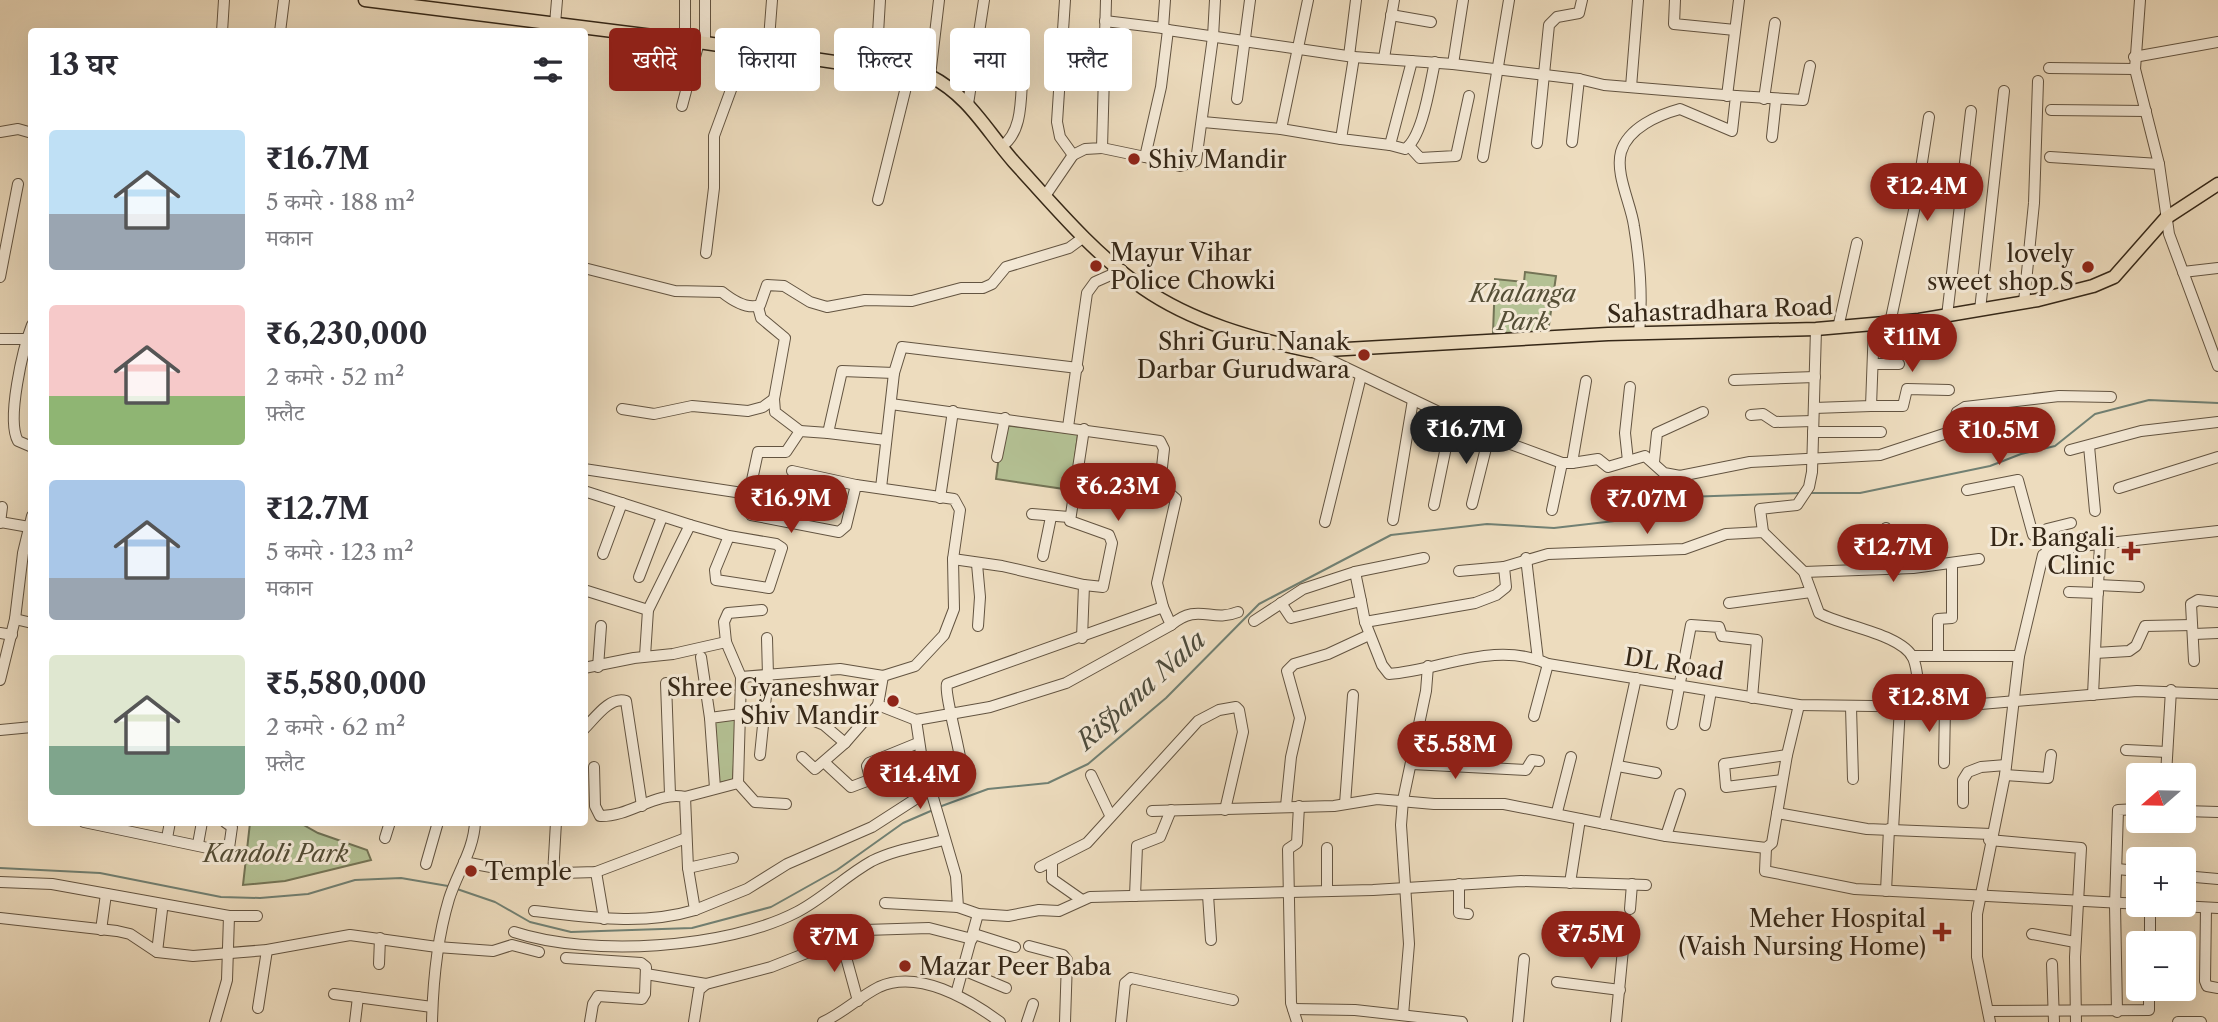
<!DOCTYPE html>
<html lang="hi">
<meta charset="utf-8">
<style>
body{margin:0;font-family:"Libre Caslon Text","Noto Serif Devanagari",serif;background:#f2f2f3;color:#2b2b33;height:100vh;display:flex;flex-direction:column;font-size:26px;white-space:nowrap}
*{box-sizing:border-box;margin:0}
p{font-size:23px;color:#7c7c81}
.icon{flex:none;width:38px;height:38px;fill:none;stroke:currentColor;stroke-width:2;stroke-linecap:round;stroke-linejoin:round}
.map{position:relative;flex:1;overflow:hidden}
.panel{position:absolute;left:28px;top:28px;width:560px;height:798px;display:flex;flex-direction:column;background:#fff;border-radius:7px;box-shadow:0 7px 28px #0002}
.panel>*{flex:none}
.hud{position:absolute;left:609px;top:28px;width:665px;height:63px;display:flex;gap:14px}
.needle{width:46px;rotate:250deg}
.controls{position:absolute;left:2126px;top:763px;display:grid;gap:14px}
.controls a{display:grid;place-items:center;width:70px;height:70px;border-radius:7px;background:#fff;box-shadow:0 7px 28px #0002;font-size:35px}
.price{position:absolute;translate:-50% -60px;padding:0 16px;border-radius:24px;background:#8f2418;color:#fff;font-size:23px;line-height:46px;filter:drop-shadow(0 2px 4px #0008)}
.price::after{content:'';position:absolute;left:50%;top:42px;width:21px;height:16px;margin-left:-10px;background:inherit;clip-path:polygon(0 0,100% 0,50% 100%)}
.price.on{background:#222;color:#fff}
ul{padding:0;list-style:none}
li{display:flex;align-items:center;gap:21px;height:175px;padding:0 21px}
li span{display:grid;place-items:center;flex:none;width:196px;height:140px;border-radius:7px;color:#555}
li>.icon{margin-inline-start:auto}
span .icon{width:84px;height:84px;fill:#fffc;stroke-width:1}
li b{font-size:30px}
h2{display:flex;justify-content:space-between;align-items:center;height:84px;padding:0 21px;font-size:30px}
.chip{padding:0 24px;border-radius:7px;background:#fff;box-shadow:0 7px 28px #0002;font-size:24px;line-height:63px}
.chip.on{background:#8f2418;color:#fff}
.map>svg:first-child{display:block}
</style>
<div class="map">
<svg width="2218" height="1022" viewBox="0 0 2218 1022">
<rect width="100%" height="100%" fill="#eddcbe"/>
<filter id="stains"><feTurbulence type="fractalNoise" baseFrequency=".00286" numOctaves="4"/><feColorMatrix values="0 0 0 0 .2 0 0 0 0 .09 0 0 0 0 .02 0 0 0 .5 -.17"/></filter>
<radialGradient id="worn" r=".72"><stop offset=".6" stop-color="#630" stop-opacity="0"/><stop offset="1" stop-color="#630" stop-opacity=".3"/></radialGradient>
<g fill="#b4c194" stroke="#747456" stroke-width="2">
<path d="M1525,272l31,4 -8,56 -55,1 2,-54 29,3z"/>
<path d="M1003,425l75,9 -7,56 -75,-11z"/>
<path d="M737,718l-4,62 -14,3 -6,-62z"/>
<path d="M250,823h50l18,10 49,17 4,10 -86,21 -42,4z"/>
</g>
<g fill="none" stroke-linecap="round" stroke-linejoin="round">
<g stroke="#718073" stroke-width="2">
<path d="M1811,493h49l130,-27 31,-12 34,-8 40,-32 54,-14 69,3"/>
<path d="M939,807l49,-18 60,-6 40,-19 78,-66 93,-94 132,-69 96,-11 67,4 78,-9 53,-22 116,-4"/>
<path d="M0,868l100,5 121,24 39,1 48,-4 47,-14 46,-2 47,8"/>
<path d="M457,889l38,13 35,20 41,10 121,-4 79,-21 66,-37 66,-47 30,-13"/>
</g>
<g stroke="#635441" stroke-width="12">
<g id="minor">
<path d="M685,0v40"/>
<path d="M1065,0l-8,122 3,15 13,18 12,-6 17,-1 4,-148"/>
<path d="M1308,0l-27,129 60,10"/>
<path d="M1675,0l-1,24 61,6"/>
<path d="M2140,0l-5,69 24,95 10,70 49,132"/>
<path d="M1391,15l40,7"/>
<path d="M1105,21l58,7"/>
<path d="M555,24l2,-24"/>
<path d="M1168,30l186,27 99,7 126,15 25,6 132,11 -4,35 -52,-22c-22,6 -52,19 -59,43 -6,22 10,52 13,74 6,36 9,70 5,107"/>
<path d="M222,32l2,-32"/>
<path d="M280,32l4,-32"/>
<path d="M705,43v-43"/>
<path d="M768,52l4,-52"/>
<path d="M1349,56l7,-56"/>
<path d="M1354,57l-13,82 49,6"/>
<path d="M2134,57l84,-15"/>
<path d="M1384,58l10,-58"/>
<path d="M1412,61l-22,84 15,4c18,-12 25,-66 30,-87"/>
<path d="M1453,64l10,-64"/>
<path d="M876,67l4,-67"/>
<path d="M2049,68l86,1"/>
<path d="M930,76l9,-76"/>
<path d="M1631,87l7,-87"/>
<path d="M1727,96l12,-96"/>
<path d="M1736,96l67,4 7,-34"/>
<path d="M1237,99l13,-99"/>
<path d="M1764,99l11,-76"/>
<path d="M968,104l16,-104"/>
<path d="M682,106l17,-64"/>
<path d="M2051,110l95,1"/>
<path d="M1203,122l78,7"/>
<path d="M0,132l18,-3 14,4"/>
<path d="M1772,137l4,-37"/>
<path d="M1572,142l7,-63"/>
<path d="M1537,143l12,-118 8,-8 22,-4 3,-13"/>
<path d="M1409,146l11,12 36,-2 13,-60"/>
<path d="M1001,147c24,-16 19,-54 22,-81"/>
<path d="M1102,148l43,9 16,-70 7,-57 -5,-2 2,-28"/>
<path d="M1145,157l35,9 16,-5 17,-124 2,-37"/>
<path d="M1483,157l26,-157"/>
<path d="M2050,157l109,7"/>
<path d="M1045,196l28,-41"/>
<path d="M878,200l32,-129"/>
<path d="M706,253l8,-65v-52l32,-87"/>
<path d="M584,268l91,23 47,1c10,8 25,18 38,13l7,-20 17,1 26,16 17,5 38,-7 47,1 49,-13h22l9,-4 14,-17 63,-19 15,-11"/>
<path d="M2183,272l35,-4"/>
<path d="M0,277l18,-93"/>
<path d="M2024,302l10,-99 4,-122"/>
<path d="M758,307l3,11 24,20 -11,61 1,13 25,19"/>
<path d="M1980,310l24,-219"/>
<path d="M1947,316l24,-205"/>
<path d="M1890,323l26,-122 13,-84"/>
<path d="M32,325c-9,23 -26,95 -14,116l14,6"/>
<path d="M1838,328l19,-85"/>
<path d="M0,339h26"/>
<path d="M1311,351l178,85 73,27h10l14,-82"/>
<path d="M1873,364h26"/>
<path d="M1734,380l81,-3"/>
<path d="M891,404l269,37 4,8 -4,36 16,14 -19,84 6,24"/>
<path d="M1871,406h32l4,-17 42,1"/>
<path d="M1814,408l57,-2 3,-81"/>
<path d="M622,409l32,5 38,-8 56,5 15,-4 11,-8"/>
<path d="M1751,415l12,-1 12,8 38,-1"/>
<path d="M1068,427l19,-134 8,-11 27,-12"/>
<path d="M1084,429l-14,92 39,14 3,8 -9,44 -19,-2"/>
<path d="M1813,432h68"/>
<path d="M828,433l58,7"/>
<path d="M2089,446l6,65"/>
<path d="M2070,450l71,-19 77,-9"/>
<path d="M997,457l8,-39"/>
<path d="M1628,461l-3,-28 5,-46"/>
<path d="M1654,462l3,-29 46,-21"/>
<path d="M1572,463l26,-4 10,8 37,-11 19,17 16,3 70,-14 130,-7 70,-23 7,-20 8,-5 94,-11 52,1"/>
<path d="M584,469l165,25 9,-42h28l14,-21 28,2 14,-62 52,2"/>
<path d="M792,471l64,14"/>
<path d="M881,488l13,-115 8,-26 176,21"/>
<path d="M2119,488l99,-31"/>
<path d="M1967,490l51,-10 15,55 12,6"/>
<path d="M584,491l106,34"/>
<path d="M940,498l13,-87"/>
<path d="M1472,504l17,-68"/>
<path d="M1434,505l18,-87"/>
<path d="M1552,510l10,-47"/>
<path d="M1032,514l37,3"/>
<path d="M1393,520l20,-120"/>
<path d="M0,522l29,5"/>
<path d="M1325,522l36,-146"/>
<path d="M0,523l2,-16"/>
<path d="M1886,528l11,41"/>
<path d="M1763,532l-3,-23 37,-4 12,-18 3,-15 4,-143"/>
<path d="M2046,547l1,-18 24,-6"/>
<path d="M603,554l19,-51"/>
<path d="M1043,556l8,-39"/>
<path d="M1526,558l12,102"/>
<path d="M953,559l49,7 82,19 -2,53"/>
<path d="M977,564l3,33 -2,29"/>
<path d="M1459,571l45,-4"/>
<path d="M1355,572l69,-14"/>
<path d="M1804,572l109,-4 66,-9"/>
<path d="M639,577l23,-60"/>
<path d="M2098,585l41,2"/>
<path d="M584,590l64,20"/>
<path d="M2069,592l29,1"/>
<path d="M1281,603l10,15 70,-17 4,21 110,-19 21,-8 10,-8 -2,-20 44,-13 136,-5 42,-15 37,-2 41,40 15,41c22,13 83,21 94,45 6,13 5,34 7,49"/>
<path d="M1729,603l82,-11"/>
<path d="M15,619l17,4"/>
<path d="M1254,621l49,-32 52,-17 6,29"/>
<path d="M1365,622l17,43 7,9c53,-4 106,-34 159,-10l251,41 146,2 192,-16 81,3"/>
<path d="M1171,625c27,-23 40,-2 67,-13"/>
<path d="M0,633l12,2"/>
<path d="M2194,634l24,-1"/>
<path d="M726,642l-2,-20 4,-9 34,-3"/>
<path d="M2095,653l34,-2 7,-5 9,-20 47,-1"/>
<path d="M645,656l3,-46 42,-85 39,11 -14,34 1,10 53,8 13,-40 -6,-4 -47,-8"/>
<path d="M1912,656h107"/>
<path d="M1938,656v-37l14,-1v-55"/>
<path d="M701,657l9,61"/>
<path d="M2194,661l-3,-57 7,-4 20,2"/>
<path d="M598,667l3,-41"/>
<path d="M584,668l50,-10 39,-4 53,-12 15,35 -3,106"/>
<path d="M883,676l-5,29 38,15 74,-13 76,-24 105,-58 -8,-18 -216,77c-3,10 14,68 15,86l-5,4 -29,6"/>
<path d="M741,677l99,-8 43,7 32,-10 29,-31 10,-26 -1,-50 7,-49 -6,-11 -98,-14 -10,41 -7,6 -88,-17 -3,-7 1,-14"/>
<path d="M0,680l15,-61 8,-66 9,-37"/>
<path d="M666,683l4,111"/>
<path d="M2093,695l7,-152"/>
<path d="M1851,707l2,72"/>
<path d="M1534,716l14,-52"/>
<path d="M812,720l12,5 21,18 33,-38"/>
<path d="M916,720l6,40 34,116 2,31 20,7 30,2 31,-6 20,1 31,-14 283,-7 148,-9 125,4"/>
<path d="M1672,724l19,-99 28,2 3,9 35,4 -5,58"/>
<path d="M1705,725l6,-34"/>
<path d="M584,729c11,-11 26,-33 42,-28l16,105"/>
<path d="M0,730l32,-3"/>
<path d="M2126,750l41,2"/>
<path d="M760,755l8,-79 -1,-38"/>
<path d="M802,757l13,12 30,-26"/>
<path d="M824,762l27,25 71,-27"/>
<path d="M1944,763l1,-56"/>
<path d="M1412,764l114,6 6,-10 7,1"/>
<path d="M1618,766l38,7"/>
<path d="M1091,775l19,40"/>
<path d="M2005,775l43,3 3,-23"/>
<path d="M2166,775l5,-85"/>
<path d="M870,778l-3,-12 2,-3 49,-20"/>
<path d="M1782,780l-56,7 -2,-23 63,-9"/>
<path d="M715,788l-5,-70 30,-4"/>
<path d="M685,797l53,-14 17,19 31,2"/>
<path d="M1963,803v-23l5,-8 13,-5 25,-2"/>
<path d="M1345,804l8,-109"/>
<path d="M1286,806l5,-49 9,-39 -13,-47 7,-7 34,-10 41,-19"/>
<path d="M1152,811l182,-5 43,-7 57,5h70l162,32 100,12 6,-5 15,-88 12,-50"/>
<path d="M2184,811l34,1"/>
<path d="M1557,812l14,-55"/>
<path d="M1777,813l90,16 124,5"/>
<path d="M84,822l138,29 7,-3 3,-21 -7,-5"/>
<path d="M1604,824l32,-146"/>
<path d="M1893,830l7,-123"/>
<path d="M1666,836l14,-42"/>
<path d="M167,838l3,-16"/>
<path d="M385,838l5,-16"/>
<path d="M1989,840l92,8 -6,109 1,65"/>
<path d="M198,844l4,-22"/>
<path d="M1327,848v42"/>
<path d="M1766,848l-1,23 90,18 363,19"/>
<path d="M464,862l63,12 69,-2 90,-34"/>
<path d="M1052,863v16l30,21"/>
<path d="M426,864l12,-42"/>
<path d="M1040,867l47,-24 111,-122 21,-11 17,-3 3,3 4,22 -18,78"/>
<path d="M688,868l45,-10"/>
<path d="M2117,869l21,2"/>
<path d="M596,872l8,47"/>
<path d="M553,875l3,-53"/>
<path d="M2184,876l34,3"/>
<path d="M0,882l52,2 177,32"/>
<path d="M1570,883l10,-64"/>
<path d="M1459,884v29l9,1"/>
<path d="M1886,891l3,-62"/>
<path d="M1208,895l3,45"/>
<path d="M1135,896l2,-50 23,-9 11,-27"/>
<path d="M885,903l73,4"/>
<path d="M2206,908l-1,73 2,5 11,2"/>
<path d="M1630,909l2,-25"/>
<path d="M695,910l52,-21 40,-25 85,-37 45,-29 12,-15"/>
<path d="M534,911c54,6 108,15 161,-1l-7,-42 -3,-71c-29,-6 -55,20 -85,19l-5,-10 -1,-39"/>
<path d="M0,918l117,13 13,3 27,18 36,4 74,-6 83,-15 87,12 56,4 19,-6 27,7"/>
<path d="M101,930l5,-36"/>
<path d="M514,932c76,25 212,17 283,-20 27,-14 48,-36 75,-51 22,-11 48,-15 72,-21"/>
<path d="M1562,933l62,6 -8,83"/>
<path d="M974,934l41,13"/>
<path d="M2032,934l43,8"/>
<path d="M841,939l17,62"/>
<path d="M2150,943v-37"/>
<path d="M1029,946l34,9 4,5 -2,62"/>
<path d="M157,952l5,-42"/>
<path d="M566,958l75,5 5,4 -1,27 -3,5 -44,-3 -5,8 -3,18"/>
<path d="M379,964l1,-26"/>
<path d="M2052,964l2,58"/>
<path d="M963,970l43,18"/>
<path d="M646,974l60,10"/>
<path d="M1557,982l63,8"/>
<path d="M334,994l98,13"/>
<path d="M956,994l22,-80"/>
<path d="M258,1008l9,-58"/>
<path d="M1293,1009l62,1 107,12"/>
<path d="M1988,1011l161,-1v-21"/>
<path d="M2117,1012l-2,-107 3,-95 20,-1"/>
<path d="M1403,1015l6,-71 -8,-119 2,-25 23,-109 2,-25"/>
<path d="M215,1022l12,-42 2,-64h28"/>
<path d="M355,1022l3,-25"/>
<path d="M432,1022c1,-42 5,-83 17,-123 8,-26 25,-49 26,-77"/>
<path d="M694,1022l5,-32 7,-6 65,-17 94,-37 64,-2 43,11"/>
<path d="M823,1022c20,-9 36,-25 56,-35 39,-18 90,12 121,35"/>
<path d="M1027,1022l6,-18"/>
<path d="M1121,1022l4,-39 6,-5 102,22"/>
<path d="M1297,1022l-6,-19 -3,-154 9,-6 2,-37"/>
<path d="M1518,1022l6,-63"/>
<path d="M1990,1022l-13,-65v-43l28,-139 14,-119 24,-101 11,-6 164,-18"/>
<path d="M2178,1022h23"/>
</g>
</g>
<g stroke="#352717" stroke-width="15">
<path id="major" d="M365,0l320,40 245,36c39,20 56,54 84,86 40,44 80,92 129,126 49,34 110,51 168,63l297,-17 208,-5 103,-9 119,-20 55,-14 21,-9 52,-59 52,-34"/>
</g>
<use href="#minor" stroke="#f3e8d5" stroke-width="10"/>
<use href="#major" stroke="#eddcbe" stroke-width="12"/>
</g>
<g fill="#8f2418" stroke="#f3e8d5" stroke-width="2.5">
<circle cx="1134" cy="159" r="7"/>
<circle cx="1096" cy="266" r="7"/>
<circle cx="2088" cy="267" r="7"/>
<circle cx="1364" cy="355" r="7"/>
<path d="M2127.5 540.5h7v7h7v7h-7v7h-7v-7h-7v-7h7z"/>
<circle cx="893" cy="701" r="7"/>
<circle cx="471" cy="871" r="7"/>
<path d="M1938.5 921.5h7v7h7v7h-7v7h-7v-7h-7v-7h7z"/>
<circle cx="905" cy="966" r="7"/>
</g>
<g text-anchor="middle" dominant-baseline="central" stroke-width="6" stroke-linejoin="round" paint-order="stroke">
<g font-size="24" fill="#352717" stroke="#f3e8d5" text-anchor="end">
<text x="1148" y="159" text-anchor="start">Shiv Mandir</text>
<text x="1110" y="252" text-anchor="start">Mayur Vihar<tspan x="1110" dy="28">Police Chowki</tspan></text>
<text x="2074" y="253">lovely<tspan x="2074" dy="28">sweet shop S</tspan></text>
<text x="1350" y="341">Shri Guru Nanak<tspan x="1350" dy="28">Darbar Gurudwara</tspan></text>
<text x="2115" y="537">Dr. Bangali<tspan x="2115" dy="28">Clinic</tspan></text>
<text x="879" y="687">Shree Gyaneshwar<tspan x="879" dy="28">Shiv Mandir</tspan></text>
<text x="485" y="871" text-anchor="start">Temple</text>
<text x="1926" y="918">Meher Hospital<tspan x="1926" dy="28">(Vaish Nursing Home)</tspan></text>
<text x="919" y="966" text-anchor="start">Mazar Peer Baba</text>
</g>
<g font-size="24" font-style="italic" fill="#554e36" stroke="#f3e8d5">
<text x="1523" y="293">Khalanga<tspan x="1523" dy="28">Park</tspan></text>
<text x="276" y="853">Kandoli Park</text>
</g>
<g font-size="24" fill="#352717" stroke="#f3e8d5">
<text transform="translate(1720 310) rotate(-2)">Sahastradhara Road</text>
<text transform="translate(1674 664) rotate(9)">DL Road</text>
</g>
<g font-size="26" font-style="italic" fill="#4e4c3d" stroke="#f3e8d5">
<text transform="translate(1141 690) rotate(-42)">Rispana Nala</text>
</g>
</g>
<rect width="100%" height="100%" filter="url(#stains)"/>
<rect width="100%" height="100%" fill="url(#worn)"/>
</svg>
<div class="controls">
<a><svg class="needle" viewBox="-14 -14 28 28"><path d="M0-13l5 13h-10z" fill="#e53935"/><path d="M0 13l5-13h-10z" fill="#7c7c81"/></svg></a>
<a>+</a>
<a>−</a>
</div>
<b class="price" style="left:1927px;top:223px">₹12.4M</b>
<b class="price" style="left:1912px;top:374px">₹11M</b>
<b class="price on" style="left:1466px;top:466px">₹16.7M</b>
<b class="price" style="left:1999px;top:467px">₹10.5M</b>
<b class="price" style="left:1118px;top:523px">₹6.23M</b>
<b class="price" style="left:791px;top:535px">₹16.9M</b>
<b class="price" style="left:1647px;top:536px">₹7.07M</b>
<b class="price" style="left:1893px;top:584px">₹12.7M</b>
<b class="price" style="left:1929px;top:734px">₹12.8M</b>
<b class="price" style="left:1455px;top:781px">₹5.58M</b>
<b class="price" style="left:920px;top:811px">₹14.4M</b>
<b class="price" style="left:1591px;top:971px">₹7.5M</b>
<b class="price" style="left:834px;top:974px">₹7M</b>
<div class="hud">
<a class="chip on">खरीदें</a>
<a class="chip">किराया</a>
<a class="chip">फ़िल्टर</a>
<a class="chip">नया</a>
<a class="chip">फ़्लैट</a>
</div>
<section class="panel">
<h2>13 घर<svg class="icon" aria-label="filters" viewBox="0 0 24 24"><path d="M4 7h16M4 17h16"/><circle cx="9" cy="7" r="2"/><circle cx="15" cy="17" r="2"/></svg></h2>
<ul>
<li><span style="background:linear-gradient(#bfe0f5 60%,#9aa5b1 0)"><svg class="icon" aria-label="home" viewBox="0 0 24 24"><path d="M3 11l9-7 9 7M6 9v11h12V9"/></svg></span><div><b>₹16.7M</b><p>5 कमरे · 188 m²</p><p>मकान</p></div></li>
<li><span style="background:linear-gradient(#f6c9c9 65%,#8fb573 0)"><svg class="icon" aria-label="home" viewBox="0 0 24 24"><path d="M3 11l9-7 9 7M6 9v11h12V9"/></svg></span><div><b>₹6,230,000</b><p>2 कमरे · 52 m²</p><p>फ़्लैट</p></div></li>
<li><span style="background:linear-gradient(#a9c7e8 70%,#9aa5b1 0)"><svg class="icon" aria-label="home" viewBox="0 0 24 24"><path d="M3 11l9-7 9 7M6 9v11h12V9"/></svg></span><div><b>₹12.7M</b><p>5 कमरे · 123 m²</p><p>मकान</p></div></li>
<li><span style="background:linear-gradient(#dfe7d0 65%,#7fa58c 0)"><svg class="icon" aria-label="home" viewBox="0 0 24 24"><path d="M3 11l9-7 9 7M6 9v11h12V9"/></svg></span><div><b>₹5,580,000</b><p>2 कमरे · 62 m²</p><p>फ़्लैट</p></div></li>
</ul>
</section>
</div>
